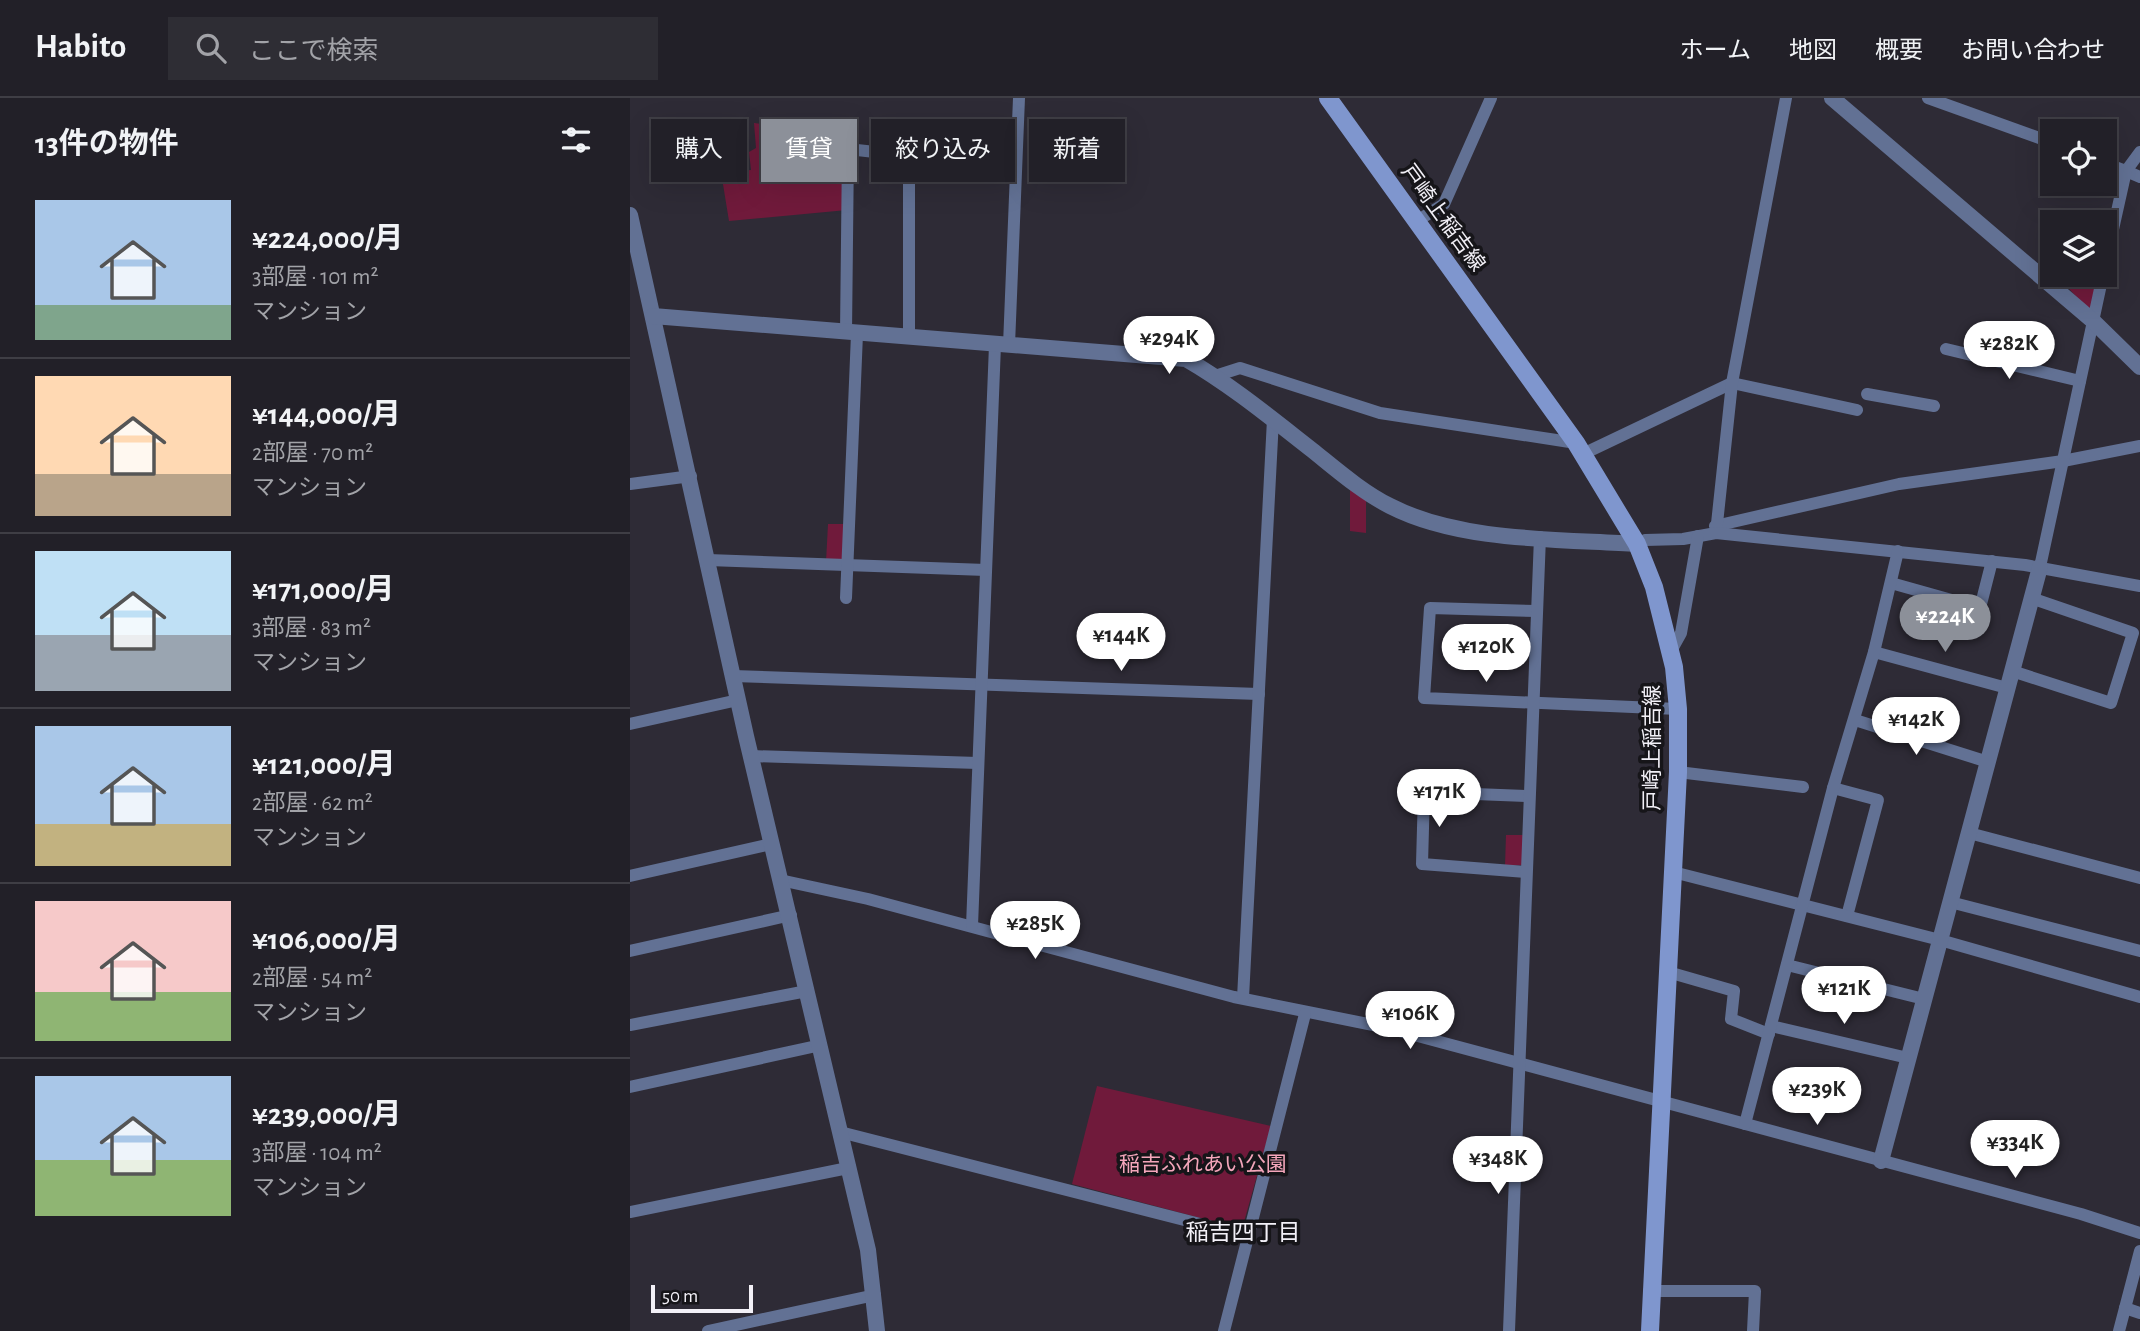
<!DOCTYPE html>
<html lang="ja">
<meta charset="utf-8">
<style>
body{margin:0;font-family:"Alegreya Sans","Noto Sans JP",sans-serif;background:#2e2d34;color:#f1f3f6;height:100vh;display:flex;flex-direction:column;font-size:26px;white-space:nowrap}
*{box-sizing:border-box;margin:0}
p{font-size:23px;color:#a2a3a8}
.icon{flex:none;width:38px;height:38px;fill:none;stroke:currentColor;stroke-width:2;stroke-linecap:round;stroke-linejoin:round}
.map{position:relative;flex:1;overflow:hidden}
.panel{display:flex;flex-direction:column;background:#222028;width:630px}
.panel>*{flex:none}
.top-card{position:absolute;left:21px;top:21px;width:665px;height:63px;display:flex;gap:14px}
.tools{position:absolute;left:1410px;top:21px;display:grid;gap:14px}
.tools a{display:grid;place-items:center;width:77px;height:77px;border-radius:0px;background:#222028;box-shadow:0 7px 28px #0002,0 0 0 2px #3f3e45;font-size:35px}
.scale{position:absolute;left:21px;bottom:18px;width:102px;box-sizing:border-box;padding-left:7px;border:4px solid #f2f0f7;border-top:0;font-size:19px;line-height:24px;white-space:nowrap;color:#f2f0f7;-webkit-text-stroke:5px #161519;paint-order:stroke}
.price{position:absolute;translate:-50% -60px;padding:0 16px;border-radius:24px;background:#fff;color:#222;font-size:23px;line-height:46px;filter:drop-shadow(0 2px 4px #0008)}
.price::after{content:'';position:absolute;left:50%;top:42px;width:21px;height:16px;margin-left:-10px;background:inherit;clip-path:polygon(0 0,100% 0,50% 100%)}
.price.on{background:#8c9099;color:#fff}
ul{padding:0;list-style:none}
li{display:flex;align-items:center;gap:21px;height:175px;padding:0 35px}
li+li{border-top:2px solid #3f3e45}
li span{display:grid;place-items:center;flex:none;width:196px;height:140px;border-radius:0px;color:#555}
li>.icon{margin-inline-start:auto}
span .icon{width:84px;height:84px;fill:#fffc;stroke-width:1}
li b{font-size:30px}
h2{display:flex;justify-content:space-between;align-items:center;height:84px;padding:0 35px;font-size:30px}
.chip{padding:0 24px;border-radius:0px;background:#222028;box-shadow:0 7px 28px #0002,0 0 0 2px #3f3e45;font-size:24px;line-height:63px}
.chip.on{background:#8c9099;color:#fff}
header{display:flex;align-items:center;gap:42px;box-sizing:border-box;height:98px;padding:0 35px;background:#222028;border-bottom:2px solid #3f3e45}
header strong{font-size:33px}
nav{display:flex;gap:38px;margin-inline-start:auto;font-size:24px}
.search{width:490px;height:63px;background:#2e2d34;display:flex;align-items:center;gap:18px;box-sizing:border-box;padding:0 24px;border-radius:0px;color:#a2a3a8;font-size:26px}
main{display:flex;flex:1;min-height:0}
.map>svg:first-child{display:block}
</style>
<header>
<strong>Habito</strong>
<div class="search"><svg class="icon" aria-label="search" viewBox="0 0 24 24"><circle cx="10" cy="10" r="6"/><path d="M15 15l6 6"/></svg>ここで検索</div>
<nav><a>ホーム</a><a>地図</a><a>概要</a><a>お問い合わせ</a></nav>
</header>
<main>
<section class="panel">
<h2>13件の物件<svg class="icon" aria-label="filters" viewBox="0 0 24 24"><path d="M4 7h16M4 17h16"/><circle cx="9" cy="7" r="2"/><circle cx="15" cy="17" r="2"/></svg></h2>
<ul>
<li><span style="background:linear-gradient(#a9c7e8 75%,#7fa58c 0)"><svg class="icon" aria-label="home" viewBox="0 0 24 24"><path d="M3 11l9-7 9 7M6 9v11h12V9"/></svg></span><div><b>¥224,000/月</b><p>3部屋 · 101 m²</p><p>マンション</p></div></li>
<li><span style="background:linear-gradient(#ffd9b3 70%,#b9a48a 0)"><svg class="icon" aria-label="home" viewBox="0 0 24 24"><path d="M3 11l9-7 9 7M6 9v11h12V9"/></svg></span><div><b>¥144,000/月</b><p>2部屋 · 70 m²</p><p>マンション</p></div></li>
<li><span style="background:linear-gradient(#bfe0f5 60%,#9aa5b1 0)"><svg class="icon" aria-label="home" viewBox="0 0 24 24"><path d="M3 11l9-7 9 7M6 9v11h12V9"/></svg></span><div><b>¥171,000/月</b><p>3部屋 · 83 m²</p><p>マンション</p></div></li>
<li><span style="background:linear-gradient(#a9c7e8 70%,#c2b280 0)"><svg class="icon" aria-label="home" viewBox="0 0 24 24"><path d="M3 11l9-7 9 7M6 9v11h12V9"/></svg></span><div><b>¥121,000/月</b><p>2部屋 · 62 m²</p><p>マンション</p></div></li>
<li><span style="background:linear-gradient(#f6c9c9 65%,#8fb573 0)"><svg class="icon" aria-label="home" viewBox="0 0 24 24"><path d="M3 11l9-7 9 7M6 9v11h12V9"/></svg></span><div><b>¥106,000/月</b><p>2部屋 · 54 m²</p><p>マンション</p></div></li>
<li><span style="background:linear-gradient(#a9c7e8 60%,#8fb573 0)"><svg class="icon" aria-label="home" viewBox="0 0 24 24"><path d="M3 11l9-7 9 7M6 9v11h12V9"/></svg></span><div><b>¥239,000/月</b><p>3部屋 · 104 m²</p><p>マンション</p></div></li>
</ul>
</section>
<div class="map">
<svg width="1510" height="1233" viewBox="0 0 1510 1233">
<rect width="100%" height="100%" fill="#2e2b36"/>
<g fill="#701a3b">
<path d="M124,25l44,6 50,20 -1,61 -118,11 -8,-49 30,-2 -2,-18 7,-4z"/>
<path d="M1427,177l43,3 -7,38z"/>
<path d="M720,386l16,10v39l-16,-2z"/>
<path d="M198,426h18l-2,39 -18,-1z"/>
<path d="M876,737h18l-2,30 -17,1z"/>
<path d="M467,988l174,40 -29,103 -170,-45z"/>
</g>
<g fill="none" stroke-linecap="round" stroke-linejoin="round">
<g stroke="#627194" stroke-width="12">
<path d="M1298,0l125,45"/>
<path d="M168,31l50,20 99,11"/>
<path d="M1510,54l-14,19 14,6"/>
<path d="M1475,65l21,8 -21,94"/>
<path d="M787,123l27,-17 47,-106"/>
<path d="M216,235l2,-184"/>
<path d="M279,240v-182"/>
<path d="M379,247l10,-247"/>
<path d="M1316,251l134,32"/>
<path d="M585,278l25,-8 140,45 196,30"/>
<path d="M1237,296l67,12"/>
<path d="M953,356l149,-71 125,27"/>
<path d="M0,386l61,-8"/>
<path d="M1085,428l184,-42 164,-23 77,-15"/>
<path d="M1086,435l16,-150 54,-285"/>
<path d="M1007,446l8,-4 38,-1 33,-6 309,32 115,21"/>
<path d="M78,462l278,10"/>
<path d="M1410,469l63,-292"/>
<path d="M1261,485l89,25 12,-47"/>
<path d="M216,500l11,-264"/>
<path d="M907,513l-107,-3 -6,90 254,11"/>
<path d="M1041,553l10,-18 17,-97"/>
<path d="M1244,554l133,36"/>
<path d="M1382,573l99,32 22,-70 -102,-35"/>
<path d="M103,578l526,18"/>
<path d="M1225,622l133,42"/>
<path d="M0,626l108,-24"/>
<path d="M121,658l227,7"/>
<path d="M1048,674l125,15"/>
<path d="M1203,690l45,12 -31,116"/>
<path d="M1339,735l171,45"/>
<path d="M896,774l-104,-8 2,-72 105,4"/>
<path d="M1043,774l267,68 200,57"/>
<path d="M0,778l141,-32"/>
<path d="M150,782l88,19 366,98 154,31 693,186 59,19"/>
<path d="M1320,804l190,49"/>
<path d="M342,828l23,-581"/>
<path d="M0,853l161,-36"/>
<path d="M1157,867l137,34"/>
<path d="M1038,874l66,19 -3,28 38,15"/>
<path d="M613,900l30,-579"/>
<path d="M0,927l177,-34"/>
<path d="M1141,928l137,32"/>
<path d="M0,989l191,-42"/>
<path d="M1115,1026l88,-336 41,-136 24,-101"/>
<path d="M210,1034l407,104"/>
<path d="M0,1114l218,-44"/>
<path d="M1019,1193h106l-2,40"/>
<path d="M1495,1210l15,5"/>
<path d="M78,1233l167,-36"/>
<path d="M594,1233l81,-317"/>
<path d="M879,1233l31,-794"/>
<path d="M1489,1233l21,-80"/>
</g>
<g stroke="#627194" stroke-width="16">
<path d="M1202,0l261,223 47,46"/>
<path d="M0,117l116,521 122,514 9,81"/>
<path d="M23,218l533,43c45,26 85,59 126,91 25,20 50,42 78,56 70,36 170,33 247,38"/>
<path d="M1251,1063l159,-594"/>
</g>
<path stroke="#7f96ce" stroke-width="18" d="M698,0l248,345 61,101 17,43 20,80 4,42v63l-28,559"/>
</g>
<g text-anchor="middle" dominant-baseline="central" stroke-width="7" stroke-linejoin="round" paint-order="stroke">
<g font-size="21" fill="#f2f0f7" stroke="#161519">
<text transform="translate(813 120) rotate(54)">戸崎上稲吉線</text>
<text transform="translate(1022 650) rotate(-90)">戸崎上稲吉線</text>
</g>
<g font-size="21" fill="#f4a6bb" stroke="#161519">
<text x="573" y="1066">稲吉ふれあい公園</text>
</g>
<g font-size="23" fill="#f2f0f7" stroke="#161519">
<text x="613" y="1135">稲吉四丁目</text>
</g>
</g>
</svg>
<div class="tools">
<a><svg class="icon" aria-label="locate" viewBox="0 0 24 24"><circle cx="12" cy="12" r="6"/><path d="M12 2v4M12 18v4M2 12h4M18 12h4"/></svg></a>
<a><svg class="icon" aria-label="layers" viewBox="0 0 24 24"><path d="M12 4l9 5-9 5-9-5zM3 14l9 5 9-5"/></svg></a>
</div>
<div class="scale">50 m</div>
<b class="price" style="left:539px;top:278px">¥294K</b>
<b class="price" style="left:1379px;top:283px">¥282K</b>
<b class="price on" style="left:1315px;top:556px">¥224K</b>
<b class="price" style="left:491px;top:575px">¥144K</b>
<b class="price" style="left:856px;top:586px">¥120K</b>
<b class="price" style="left:1286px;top:659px">¥142K</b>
<b class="price" style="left:809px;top:731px">¥171K</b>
<b class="price" style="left:405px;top:863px">¥285K</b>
<b class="price" style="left:1214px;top:928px">¥121K</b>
<b class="price" style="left:780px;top:953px">¥106K</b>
<b class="price" style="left:1187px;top:1029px">¥239K</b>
<b class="price" style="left:1385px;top:1082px">¥334K</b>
<b class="price" style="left:868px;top:1098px">¥348K</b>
<div class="top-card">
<a class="chip">購入</a>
<a class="chip on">賃貸</a>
<a class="chip">絞り込み</a>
<a class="chip">新着</a>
</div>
</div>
</main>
